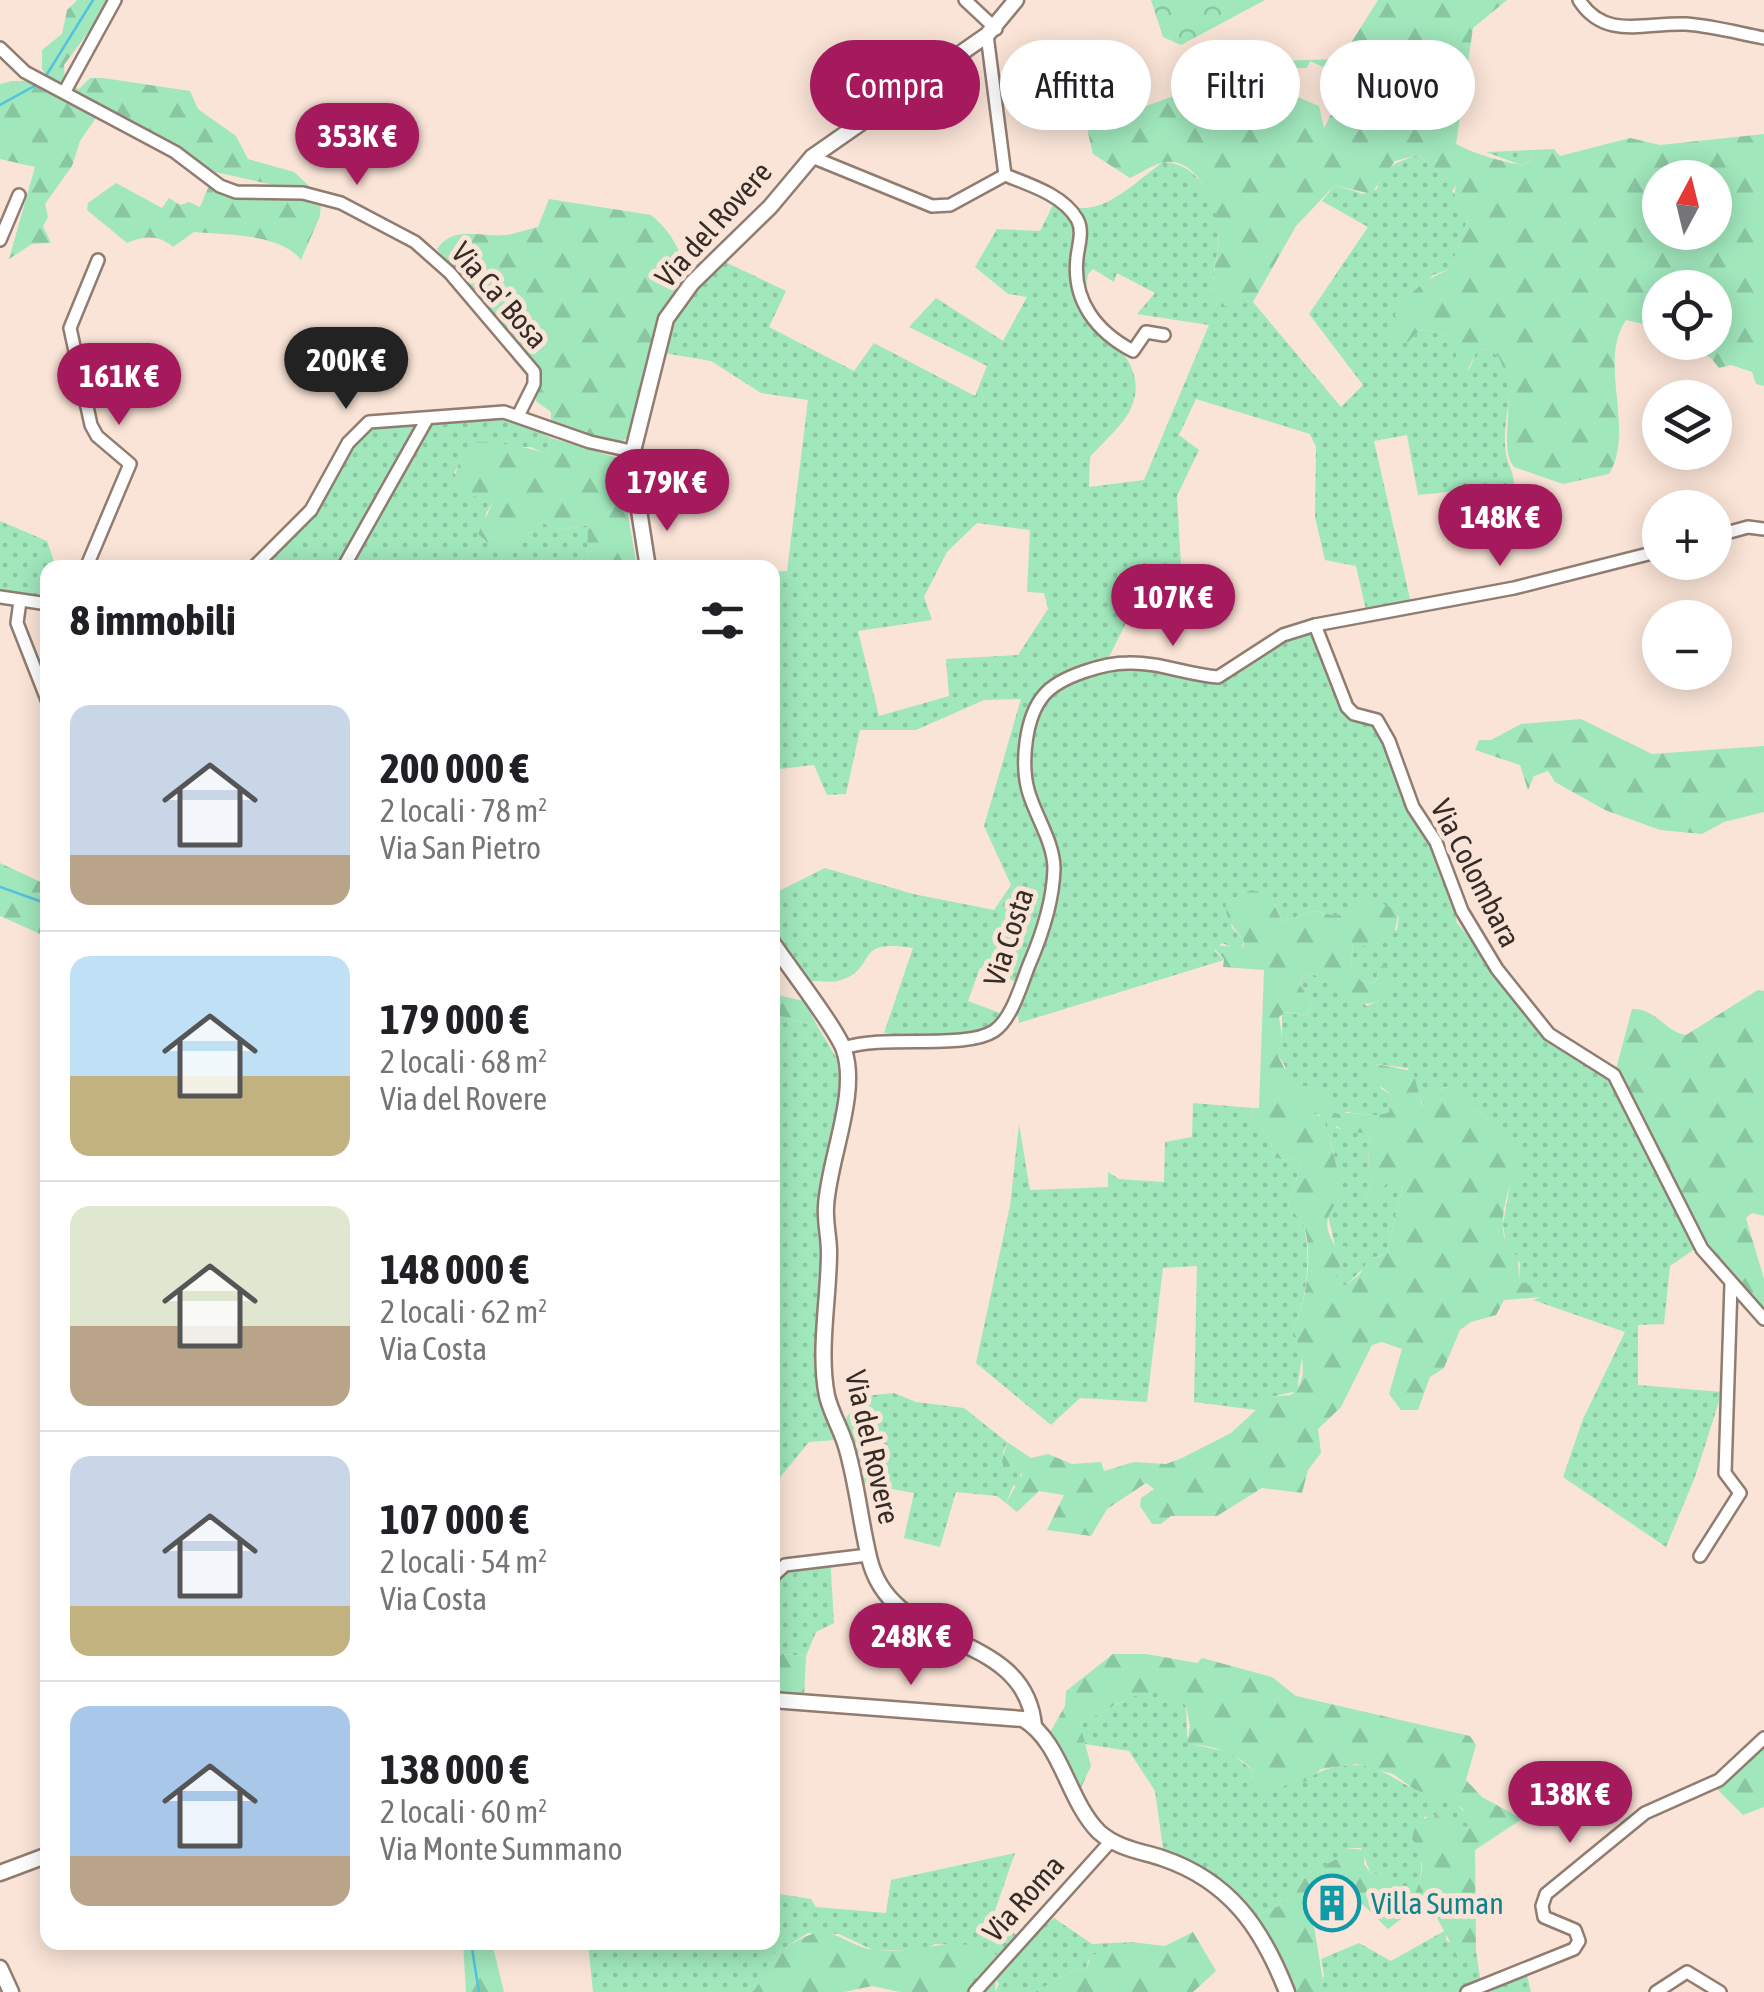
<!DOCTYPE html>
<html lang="it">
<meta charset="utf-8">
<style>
body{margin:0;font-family:"Asap Condensed",sans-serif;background:#f2f2f2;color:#202124;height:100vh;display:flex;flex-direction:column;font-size:38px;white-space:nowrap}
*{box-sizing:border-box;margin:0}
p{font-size:32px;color:#757577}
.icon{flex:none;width:55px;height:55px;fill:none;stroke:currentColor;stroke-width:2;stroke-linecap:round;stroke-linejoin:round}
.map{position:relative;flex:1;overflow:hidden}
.side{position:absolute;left:40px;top:560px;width:740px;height:1390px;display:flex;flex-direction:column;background:#fff;border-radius:20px;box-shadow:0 5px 25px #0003}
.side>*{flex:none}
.banner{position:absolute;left:810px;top:40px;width:802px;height:90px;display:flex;gap:20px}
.needle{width:65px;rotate:7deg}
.controls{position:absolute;left:1642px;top:160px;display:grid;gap:20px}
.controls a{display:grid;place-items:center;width:90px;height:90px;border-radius:50%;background:#fff;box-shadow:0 5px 25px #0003;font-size:50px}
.price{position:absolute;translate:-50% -85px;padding:0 22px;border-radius:35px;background:#a5195d;color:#fff;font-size:32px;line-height:65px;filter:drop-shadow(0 2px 5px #0008)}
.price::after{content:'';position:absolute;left:50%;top:60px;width:30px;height:22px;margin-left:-15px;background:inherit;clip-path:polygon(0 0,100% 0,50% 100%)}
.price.on{background:#222;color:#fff}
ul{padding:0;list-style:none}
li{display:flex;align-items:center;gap:30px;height:250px;padding:0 30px}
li+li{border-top:2px solid #e0e0e0}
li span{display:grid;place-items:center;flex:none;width:280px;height:200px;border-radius:20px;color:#555}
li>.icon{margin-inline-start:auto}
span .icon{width:120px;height:120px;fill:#fffc;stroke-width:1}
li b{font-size:42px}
h2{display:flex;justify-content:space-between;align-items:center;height:120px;padding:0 30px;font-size:42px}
.chip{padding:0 35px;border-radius:45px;background:#fff;box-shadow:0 5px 25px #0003;font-size:35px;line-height:90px}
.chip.on{background:#a5195d;color:#fff}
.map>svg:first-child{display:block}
</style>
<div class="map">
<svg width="1764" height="1992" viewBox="0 0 1764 1992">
<defs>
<pattern id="grass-dots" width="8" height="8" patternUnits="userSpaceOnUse" patternTransform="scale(2.5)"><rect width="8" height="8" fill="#a0e7bc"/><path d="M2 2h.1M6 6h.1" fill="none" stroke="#8ac6a2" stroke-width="1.8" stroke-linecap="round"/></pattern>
<pattern id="forest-firs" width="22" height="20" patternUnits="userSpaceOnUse" patternTransform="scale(2.5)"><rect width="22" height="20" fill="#a0e7bc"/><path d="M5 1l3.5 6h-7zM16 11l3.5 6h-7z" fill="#8ac6a2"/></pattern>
<pattern id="park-crowns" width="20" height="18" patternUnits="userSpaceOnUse" patternTransform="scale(2.5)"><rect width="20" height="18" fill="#a0e7bc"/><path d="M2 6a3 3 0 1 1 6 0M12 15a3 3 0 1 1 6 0" fill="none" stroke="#8ac6a2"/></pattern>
</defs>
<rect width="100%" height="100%" fill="#fae4d7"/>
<g fill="url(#grass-dots)" fill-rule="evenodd">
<path d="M1531,150l2,9 -12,6 -35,-13z"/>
<path d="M1418,155l38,31 -4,5 19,19 -21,59 -17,6 -41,48 19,16 10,-10 30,7 18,34 7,-18 9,-4 13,8c22,39 2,61 8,98 2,12 8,17 8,31l-96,10 -11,-60 -33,6 37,162 -45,7 -10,-44 -31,-6 -10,-43 1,-70 -6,-13 -114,-35 -17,36 20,15 -22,46 5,85 -7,25 -6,-14 -23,-9 -40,80 95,16 80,-40 1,-12h40l22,88 29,7 18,40 49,79 17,82 32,37 36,56 90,57 87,171 -32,22 -6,58 -26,1v60l84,7 -27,85 -29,70 -103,-70 20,-58 42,-87 -92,-32 8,-3 -22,-16 1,-18 -14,-17 -3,-22 7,-39 14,-27 -14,-17 -12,-6 -15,-22 -13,-4c-16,-26 -29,-30 -47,-3l-15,-38 -33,-4 6,25 10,5 -2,18 -10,4 -33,-4 -10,16 34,5 -2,35 6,8 -8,23 22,-18h16l-18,74 -11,2 -29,28 -13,-1 13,-33 -1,-5h-10l-8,-35c21,-18 5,-74 -7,-96l-28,-5 -7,-6v-38l-8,-12 5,-17v-25l26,4 3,-15 -11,-16 1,-8 8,-4 18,6 40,27 15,-7 -4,-26 -3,10 -14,-2 -10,-16 2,-22 23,-3 3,-6 18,-4 2,-14c-23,-23 -37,-13 -63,0l-21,-5 -33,10 -7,-16 -24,-15 -25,12 6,26 12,13 -4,9 -18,-7 -8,7 10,10 -205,63 -1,-8 -7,-2 11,-29 -42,-16 -12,33 32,12c-24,43 -76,24 -116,20l29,-85c-62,-10 -34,20 -72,32 -14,5 -25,-3 -39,4l-29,-40v-50l52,-26 88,26 81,16 17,-25 -27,-59 37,-127 -37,1 -68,30h-56l-14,64 -19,1 -13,-30 -34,4 -8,-12 1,-185 14,-1 21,-171 -47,-7 -50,-32 -53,-9 16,-40 45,-53 67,32 -17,36 85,44 20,-28 101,53 12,-30 -78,-39 27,-29 67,43 24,-44 -19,-3 -33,-27 22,-38 43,2 16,-32c39,28 77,-16 107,-37 33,0 55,37 56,69 0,26 -10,45 -4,72l38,-1 88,105 22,-22 -54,-71 59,-87 -46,-26 13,-16 28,9 14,-5c6,-24 21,-27 41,-34zM1093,269l21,13 3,-9 38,20 -18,21 72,11 -65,155 -55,7 1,-30c11,-13 29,-28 38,-43 23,-40 -10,-73 -41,-91l-4,-18 5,-31zM977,523l53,7 -3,62 17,1 4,16 -30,46 -72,4 3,37 -70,20 -21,-85 74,-11 -8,-23 23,-45z"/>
<path d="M511,418l40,20 -4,17 -16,-8 -63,2 -14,24 39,29 -7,11 -3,27 25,12 16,-20 7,1 9,-11 18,7 31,-4 -2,37 -8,5 -322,1 59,-60 38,-71 24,-13 55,1z"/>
<path d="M0,521l47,20 9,26 -8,1 -1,32 -47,-5z"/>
<path d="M772,1014l46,13 19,32 3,27 -22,131 6,85 -5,90 16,48 -26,2 -32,39 -3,80 56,-5 4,67 -18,9 -10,24 -33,-3z"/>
<path d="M1193,1103l60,5 -1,10 19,22 2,17 15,4 10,-4 3,6 -13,45 14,11c10,31 6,81 -9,110l10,21 -6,41 -26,6 -15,13 -62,-8 3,-136 -34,2 -16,134 -67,-4 -29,27 -75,-62 34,-157 9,-82 11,66 78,-3v-15l11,7 45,3 1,-40 27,-5z"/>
<path d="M894,1393l22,9 48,6 43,34 -4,10 3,15 10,-1 5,4 -1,15 -7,1 -7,17 -9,-7 -41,-4 -16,55 -36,-9 10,-45 -60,-11 -13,-58 23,-28z"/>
<path d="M1142,1691l26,3 18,11 1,31 4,8 38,8 25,19 -3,9c58,14 53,-13 102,-15 30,-1 47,21 70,27 24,7 45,14 52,38l-36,-9v-5l-15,1 -4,70 -8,11 -24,-6 1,-13 -19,-7 -9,-24h-16l-8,12 -28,13 -25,31 -29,12c-24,-34 -52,-52 -91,-61l-9,-64 -26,-40 -44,-7 -5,-20z"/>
<path d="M773,1830l6,64 32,5 5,8 70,6 5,-33 124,-27 -22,63 31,25 30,-23 38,26 39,-2 -43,19 -3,10 -9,-2 -41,23h-40l4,-8 -25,-38 -39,-2 -9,5 -51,2 -36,-17 -31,-1 -35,22 -9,24 -12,13h-159l-5,-49 184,-1z"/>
<path d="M1446,1930v10l25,17 5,-6 6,39 45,-15 4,17h-212l5,-17 -3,-16 38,-16 32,18z"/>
</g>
<g fill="url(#forest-firs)" fill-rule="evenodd">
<path d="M77,0h35l-48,65 1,16 14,8 11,-11h13l87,13 8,18 38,27 12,23 46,13 25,23 -104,-23 -60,-39 -107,-55 -6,-9v-19l20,-16 5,-24z"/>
<path d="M1378,0h129l-34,28 -17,116c16,9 46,18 66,21l11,-6 -2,-9 23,-1 6,7 70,-18 30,7 104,-11v252l-8,-2 -4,-12 -21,-7 -12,3 -8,-10 -36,-15 40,-1v-54h-55v47l-12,-10 -22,-5c-29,42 10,109 -17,154l-46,10 -49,-17c-18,-23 7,-70 -16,-111l-13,-8 -9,4 -10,22 -6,-4 -9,-34 -30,-7 -14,14 -15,-2c-8,-33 32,-62 58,-72l21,-59 -18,-8 3,-16 -38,-31 -23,6 -24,33 -36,-9 -39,41 -43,76 -31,5 -7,-4c-6,-26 4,-45 4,-71 0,-24 -22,-75 -53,-70 -11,1 -25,11 -36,16l-37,-24 -6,-26 181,-67 73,-2zM1310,61l20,9 12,23 -18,35 -5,-22 -19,-8 -21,-2 -11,-11 21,-17h18zM1660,178h55v54h-55z"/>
<path d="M12,81h24l62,34 -18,26 -8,25 -27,38 3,13 -5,9 8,17 -19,1 -23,15 26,-92 -35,-8v-75z"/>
<path d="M221,180l100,21 -1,15 -19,44c-21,-27 -75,-25 -107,-28l-21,15c-13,-12 -29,-12 -46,-4l-40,-33 1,-7 28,-20 46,25 7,-10 11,7 9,-3 11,5 8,-19z"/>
<path d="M549,199l102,16c23,19 29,37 38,62 -37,49 -45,100 -58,159l-12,7 -68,-15v-16l-15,-11 1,-35 -33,-31 -67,-86c17,-25 44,-11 68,-14 11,-1 23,-6 33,-8z"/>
<path d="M551,438l67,20 19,109h-78l28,-5 1,-37 -30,4 -18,-7 -9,11 -7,-1 -16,20 -17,-6 -13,-12 15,-32c-10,-7 -29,-4 -36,-13 -8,-12 8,-43 21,-47 10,-2 62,7 69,13z"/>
<path d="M1581,719l71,35 112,-8v66l-40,10 -22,12 -42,-4 -55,-20 -50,-28 -7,-11 -14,5 -6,14 -8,-25 -45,-15 4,-10h12l30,-16z"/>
<path d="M0,863l47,22v52l-47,-21z"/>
<path d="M1251,890l18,4 13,27 33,-10 21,5c33,-17 29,-23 63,-4l-5,22 -15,1 -4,14 -22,-6 -2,22 10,16 14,2 6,-17 7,1 3,12 -9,20c-33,17 -44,-17 -73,-26l-8,4 -1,8 11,16 -3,15 -23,-4 -6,5 3,20 -5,17 15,29 -7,21 38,13c4,9 18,63 17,71 -2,24 -24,26 -5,58h11v5l-13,33 13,1 14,-11 8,-15 18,-4 18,-74h-16l-13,20 -9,-2 8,-23 -6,-8 2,-35 -26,-1 -12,-11v-5c20,-8 39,4 57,-4l2,-18 -21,-15 5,-15 38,7 9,35 12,-17 23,-2 13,22 13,4 15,22 12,5 14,18 -4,21 -10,6c-7,24 -15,56 8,71l1,25 17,7 6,9 -38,3 -8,15 -25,7 -11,8 -16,38 -14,9 -12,33h-17l-12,-16 13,-45 -20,-7 -10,3 -31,62 -23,22 3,24 -13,17 -6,23 -40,-5 -45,28h-46l-10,8h-9l-12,-18 1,-8 13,-9 -8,-6 -39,26 -16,27 -44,-6 17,-35 -25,-4 -22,21 -11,-9 16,-28 -5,-9 -11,1 -4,-5 5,-20 24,16 17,-4 24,10 29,-2 3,9 30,-9 32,2 16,-6 49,-25 39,-36 21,-2c21,-17 9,-47 2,-66 14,-26 20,-76 11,-103 -3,-9 -10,-12 -16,-18l13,-45 -3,-6 -10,4 -15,-4 -2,-17 -19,-22 1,-10h6l5,-138 -41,-3 1,-8 -13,-14 32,2 1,-6c-9,-12 -20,-22 -18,-39z"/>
<path d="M1758,990l6,1v225l-12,-3 -6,5 18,61v41l-55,-63 -94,-184 17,-64c24,-1 33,23 54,26z"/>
<path d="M773,994l31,7 14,26 -45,-13z"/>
<path d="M772,1653l34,3 -2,43 -31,-2z"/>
<path d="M1113,1654h33l51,9 5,-5 70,19 24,19 174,40 6,9 -10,35 16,17 40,22 -47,31 1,101 -5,6h-13l-31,-58 -39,30 -49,-48 -11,-1 -19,16 14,85 -4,11h-25l-39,-76 29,-12 25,-31 28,-14 7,-11 21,2 -1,14 6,8 20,7 -2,13 24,6c12,-17 14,-42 0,-59l4,-15 16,-10 43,16 -13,-22 -48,-19 -21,-15 -36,-10 -36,5 -14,12 -28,6 -7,6 -13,-2 -8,-11 3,-9c-19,-19 -41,-26 -67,-27l3,-18 -4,-20c-38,-32 -72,3 -106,18l11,42 -14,30 -29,-60 17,-30 1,-15z"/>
<path d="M1764,1743v64l-21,8 -28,-28z"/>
<path d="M821,1931c19,3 33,16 52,19 40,6 89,-20 125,6l-3,36h-95l-28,-6 -28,6h-92c11,-11 11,-23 20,-35 4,-6 40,-25 49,-26z"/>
<path d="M1193,1932l23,39 -23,21h-158l41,-23 9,2 7,-16 39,-13 34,4z"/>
<path d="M463,1943h29l12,49h-38z"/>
</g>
<path fill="url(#park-crowns)" d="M1151,0h114l-84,45 -18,-8z"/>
<path fill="#a0e7bc" d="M1286,1084l46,5 -2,21 -46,-5z"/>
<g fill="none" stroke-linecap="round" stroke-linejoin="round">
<g stroke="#53c2dd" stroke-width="2.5">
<path d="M44,79l49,-79"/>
<path d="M0,105l38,-21"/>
<path d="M0,887l48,17"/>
<path d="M471,1942l8,50"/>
</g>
<g stroke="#907c70" stroke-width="16">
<g id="minor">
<path d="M965,0l31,29"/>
<path d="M1579,0c26,41 67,22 107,24 27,2 52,9 78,14"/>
<path d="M987,35l18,140c25,10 58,20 72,44 7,12 1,27 0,39 -5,43 20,74 56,93l13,-19 18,3"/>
<path d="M0,48l25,24 150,80 45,34 16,6 67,1 38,10 74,39 35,31 84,99v12l-15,30"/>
<path d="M65,91l50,-91"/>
<path d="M812,157l120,49 18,-1 55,-30"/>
<path d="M0,240l19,-45"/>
<path d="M1715,536l33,-9 16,2"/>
<path d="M86,568l44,-104 -33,-28 -6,-11 -21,-97 28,-68"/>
<path d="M253,568l58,-58 37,-67 21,-21 135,-10 86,30 41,9"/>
<path d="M343,568l84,-149"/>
<path d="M0,597l48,7"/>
<path d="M20,601l-3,22 31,79"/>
<path d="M1315,625l32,82 7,7 23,6 12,21 24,66 23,35 26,69 35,58 52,65 65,41 88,174 62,70"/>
<path d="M844,1048c41,-14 121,2 150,-17 18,-12 27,-46 35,-66 13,-30 24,-63 25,-96 0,-27 -19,-53 -26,-79 -7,-27 -3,-73 16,-95 16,-19 61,-32 84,-32 31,-1 60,12 90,14l65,-42 32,-10 199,-37 146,-37"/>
<path d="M1700,1556l40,-63 -15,-20 6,-189"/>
<path d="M772,1577l13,-12 83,-10"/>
<path d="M975,1992l136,-151"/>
<path d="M1467,1992l107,-43 5,-8 -4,-11 -31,-13 -2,-11 4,-12 99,-81 74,-33 45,-42"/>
<path d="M1656,1992l31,-20 33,20"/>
</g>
</g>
<g stroke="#907c70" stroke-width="19">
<g id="tertiary">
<path d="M648,568l-17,-109 35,-140 26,-36 78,-76 42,-50 175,-122 29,-35"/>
<path d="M772,942c16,24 65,87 72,108 15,44 -16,111 -18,157 -1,15 3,30 3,45 0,46 -11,99 -2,144 4,17 14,33 19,50 11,37 14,74 23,111 21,96 156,70 165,169"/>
<path d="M772,1700l251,19c39,23 44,81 76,113 18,16 41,19 63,26 68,23 100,70 125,134"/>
<path d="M0,1873l48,-18"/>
<path d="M0,1968l11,24"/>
</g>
</g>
<use href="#minor" stroke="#fff" stroke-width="11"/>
<use href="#tertiary" stroke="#fff" stroke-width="14"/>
</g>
<defs>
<g id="building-ring" transform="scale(2.875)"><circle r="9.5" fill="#fae4d7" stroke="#0f9aa8" stroke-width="1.5"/><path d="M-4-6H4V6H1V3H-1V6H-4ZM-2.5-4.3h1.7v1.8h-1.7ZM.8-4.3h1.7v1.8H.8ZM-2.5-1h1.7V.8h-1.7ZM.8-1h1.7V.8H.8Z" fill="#0f9aa8"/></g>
</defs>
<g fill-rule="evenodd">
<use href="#building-ring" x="1332" y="1903"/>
</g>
<g text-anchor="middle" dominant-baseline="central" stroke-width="10" stroke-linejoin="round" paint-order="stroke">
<g font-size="30" fill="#352c27" stroke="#fae4d7">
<text transform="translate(713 224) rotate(-48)">Via del Rovere</text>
<text transform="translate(500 295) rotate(49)">Via Ca' Bosa</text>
<text transform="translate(1476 873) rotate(63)">Via Colombara</text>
<text transform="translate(1008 937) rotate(-72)">Via Costa</text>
<text transform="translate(873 1447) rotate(77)">Via del Rovere</text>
<text transform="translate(1023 1898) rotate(-48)">Via Roma</text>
</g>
<g font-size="30" fill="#0d838f" stroke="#fae4d7" text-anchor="start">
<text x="1371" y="1903">Villa Suman</text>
</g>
</g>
</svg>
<div class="controls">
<a><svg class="needle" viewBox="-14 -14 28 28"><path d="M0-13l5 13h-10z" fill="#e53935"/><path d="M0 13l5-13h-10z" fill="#757577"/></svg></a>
<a><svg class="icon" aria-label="locate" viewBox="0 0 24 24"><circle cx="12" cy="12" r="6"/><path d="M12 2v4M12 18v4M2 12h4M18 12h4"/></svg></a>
<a><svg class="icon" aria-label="layers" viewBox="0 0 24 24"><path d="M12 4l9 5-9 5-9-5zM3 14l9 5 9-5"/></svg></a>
<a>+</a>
<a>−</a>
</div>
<b class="price" style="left:357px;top:188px">353K €</b>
<b class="price on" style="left:346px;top:412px">200K €</b>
<b class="price" style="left:119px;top:428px">161K €</b>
<b class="price" style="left:667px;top:534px">179K €</b>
<b class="price" style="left:1500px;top:569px">148K €</b>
<b class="price" style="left:1173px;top:649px">107K €</b>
<b class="price" style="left:911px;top:1688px">248K €</b>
<b class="price" style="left:1570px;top:1846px">138K €</b>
<div class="banner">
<a class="chip on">Compra</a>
<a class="chip">Affitta</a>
<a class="chip">Filtri</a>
<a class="chip">Nuovo</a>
</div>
<section class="side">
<h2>8 immobili<svg class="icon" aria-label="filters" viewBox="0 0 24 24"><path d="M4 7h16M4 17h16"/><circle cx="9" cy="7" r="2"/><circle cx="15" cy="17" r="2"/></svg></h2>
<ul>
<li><span style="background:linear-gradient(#c9d6e8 75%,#b9a48a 0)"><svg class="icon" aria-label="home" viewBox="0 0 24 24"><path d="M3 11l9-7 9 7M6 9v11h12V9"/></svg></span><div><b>200 000 €</b><p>2 locali · 78 m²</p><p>Via San Pietro</p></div></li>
<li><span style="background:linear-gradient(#bfe0f5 60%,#c2b280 0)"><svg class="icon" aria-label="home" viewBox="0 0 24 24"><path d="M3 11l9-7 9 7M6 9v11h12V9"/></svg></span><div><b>179 000 €</b><p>2 locali · 68 m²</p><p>Via del Rovere</p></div></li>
<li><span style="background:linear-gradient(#dfe7d0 60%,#b9a48a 0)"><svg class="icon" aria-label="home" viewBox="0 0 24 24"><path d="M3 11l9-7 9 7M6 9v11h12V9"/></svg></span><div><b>148 000 €</b><p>2 locali · 62 m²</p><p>Via Costa</p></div></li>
<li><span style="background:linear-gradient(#c9d6e8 75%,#c2b280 0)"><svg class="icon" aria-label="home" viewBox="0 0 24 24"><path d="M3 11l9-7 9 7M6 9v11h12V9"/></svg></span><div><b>107 000 €</b><p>2 locali · 54 m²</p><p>Via Costa</p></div></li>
<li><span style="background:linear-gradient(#a9c7e8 75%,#b9a48a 0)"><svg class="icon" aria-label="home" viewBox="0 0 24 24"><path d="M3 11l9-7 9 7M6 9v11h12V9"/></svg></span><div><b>138 000 €</b><p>2 locali · 60 m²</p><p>Via Monte Summano</p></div></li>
</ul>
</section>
</div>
